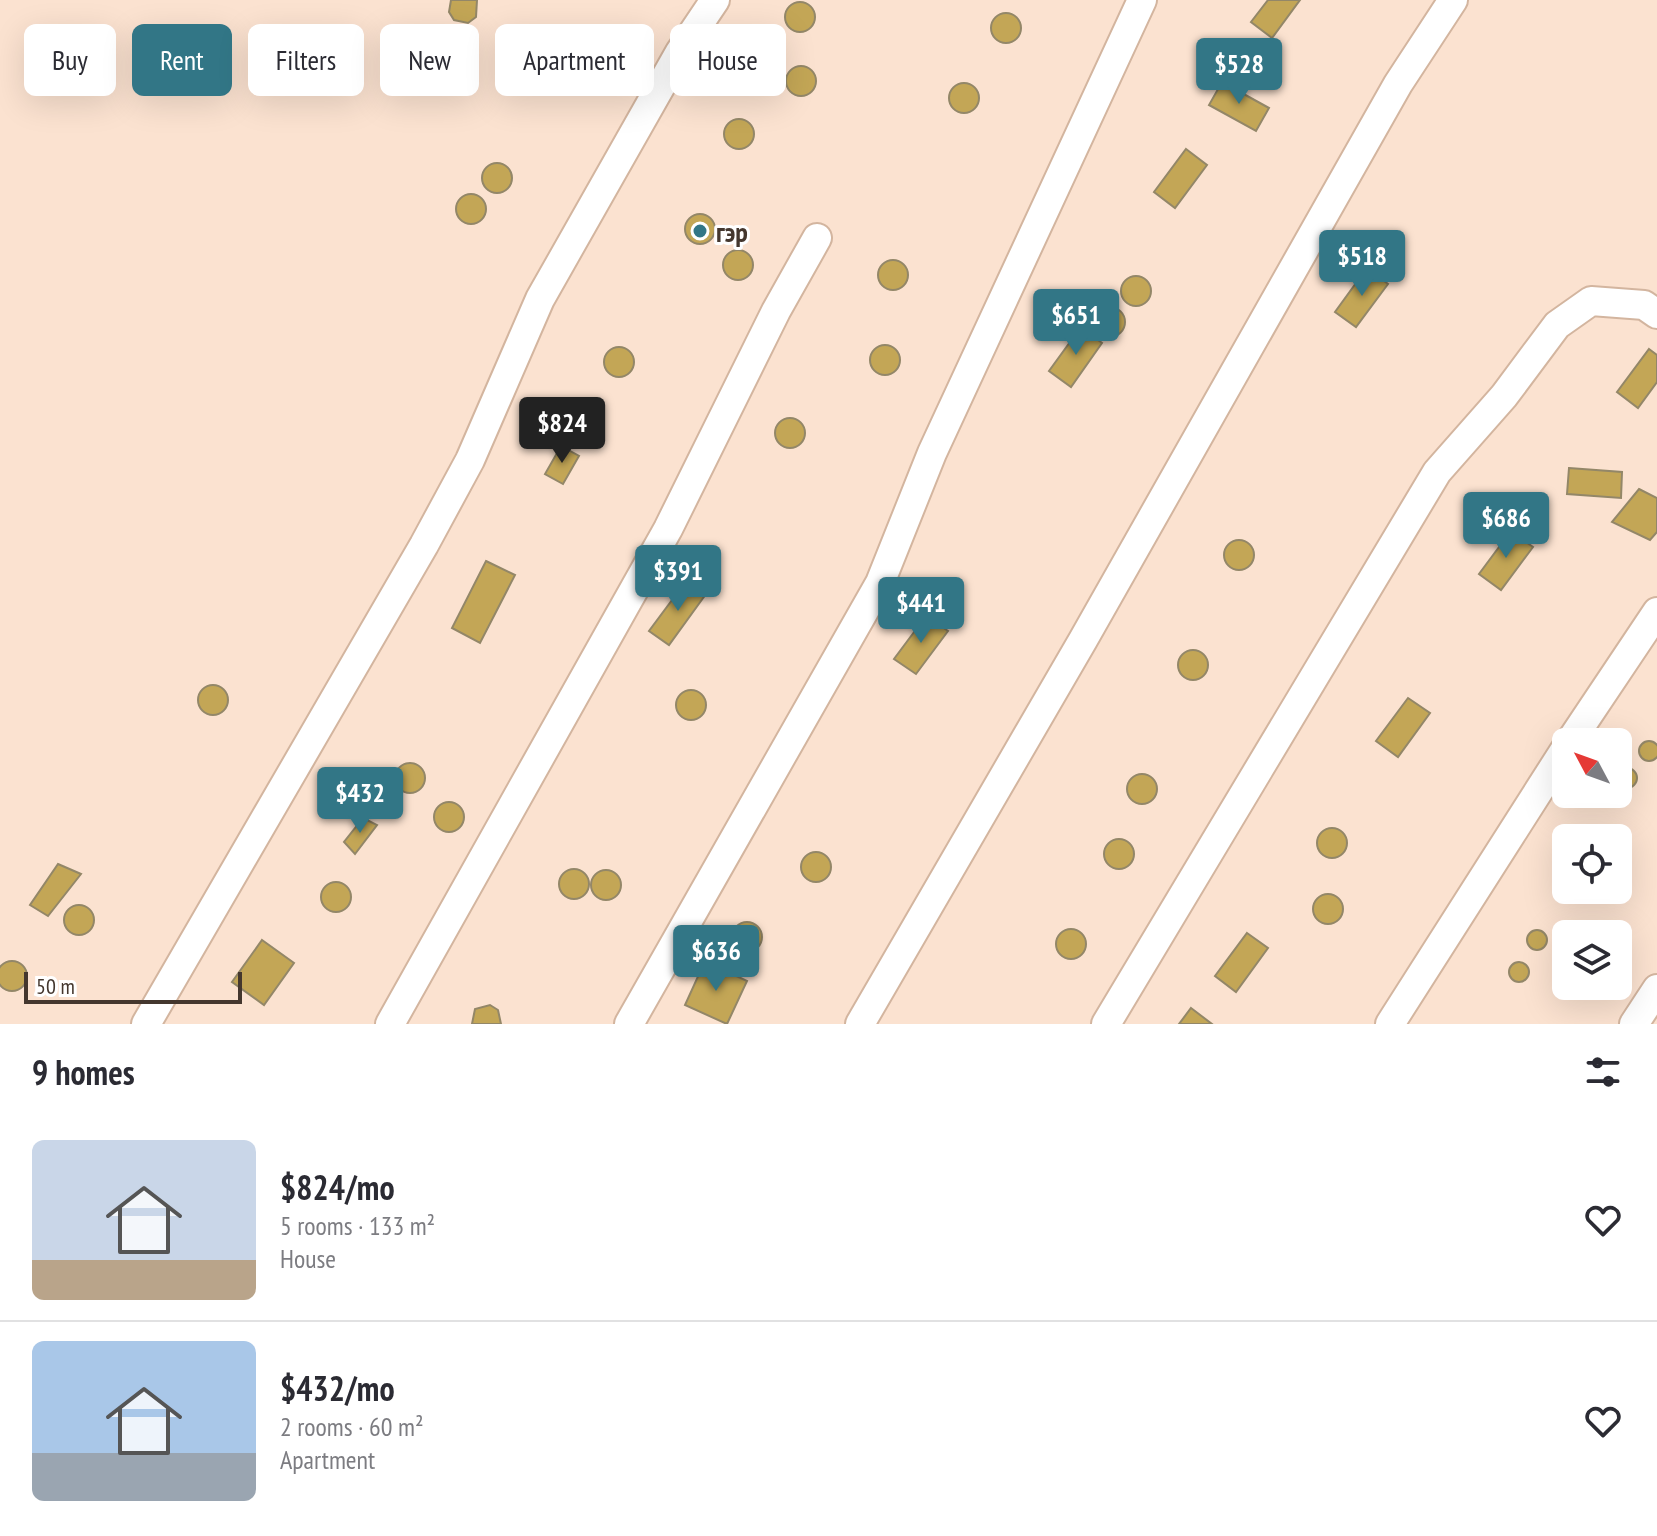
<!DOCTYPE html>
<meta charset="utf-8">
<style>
body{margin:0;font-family:"PT Sans Narrow",sans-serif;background:#f7f7f7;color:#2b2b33;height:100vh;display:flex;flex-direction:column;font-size:30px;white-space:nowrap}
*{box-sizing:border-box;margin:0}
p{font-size:26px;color:#7c7c81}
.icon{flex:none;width:44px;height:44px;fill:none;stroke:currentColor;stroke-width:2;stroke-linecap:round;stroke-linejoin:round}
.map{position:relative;height:1024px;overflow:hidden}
.panel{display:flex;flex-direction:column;background:#fff;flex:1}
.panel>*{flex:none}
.banner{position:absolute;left:24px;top:24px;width:800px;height:72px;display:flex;gap:16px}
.needle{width:52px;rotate:311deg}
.controls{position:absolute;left:1552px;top:728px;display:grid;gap:16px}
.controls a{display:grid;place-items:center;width:80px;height:80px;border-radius:12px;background:#fff;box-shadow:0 8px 32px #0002;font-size:40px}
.scale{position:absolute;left:24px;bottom:20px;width:218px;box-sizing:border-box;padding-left:8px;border:4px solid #44372e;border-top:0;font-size:22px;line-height:28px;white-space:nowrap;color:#44372e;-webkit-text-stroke:6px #fff;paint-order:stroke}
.price{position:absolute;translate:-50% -68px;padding:0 18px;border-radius:8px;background:#327686;color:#fff;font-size:26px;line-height:52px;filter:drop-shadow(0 2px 4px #0008)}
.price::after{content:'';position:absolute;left:50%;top:48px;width:24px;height:18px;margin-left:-12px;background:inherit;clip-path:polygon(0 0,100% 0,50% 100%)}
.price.selected{background:#222;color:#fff}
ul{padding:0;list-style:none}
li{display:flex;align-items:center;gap:24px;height:200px;padding:0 32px}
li+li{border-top:2px solid #e1e1e2}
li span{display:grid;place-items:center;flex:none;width:224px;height:160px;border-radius:12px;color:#555}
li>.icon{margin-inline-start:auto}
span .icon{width:96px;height:96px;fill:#fffc;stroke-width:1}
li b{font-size:34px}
h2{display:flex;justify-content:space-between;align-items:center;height:96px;padding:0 32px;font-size:34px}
.chip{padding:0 28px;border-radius:12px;background:#fff;box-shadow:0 8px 32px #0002;font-size:28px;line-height:72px}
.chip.selected{background:#327686;color:#fff}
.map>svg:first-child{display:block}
</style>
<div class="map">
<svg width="1657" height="1024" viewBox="0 0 1657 1024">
<rect width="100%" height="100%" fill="#fbe2d0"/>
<g fill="#c3a656" stroke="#938768" stroke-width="2">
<path d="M451,0h26l-1,17 -8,6 -14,-3 -5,-8z"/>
<path d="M1268,0h32l-28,38 -21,-16z"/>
<circle cx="800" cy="17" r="15"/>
<circle cx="1006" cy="28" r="15"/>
<circle cx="801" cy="81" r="15"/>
<path d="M1222,82l47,26 -13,23 -47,-26z"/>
<circle cx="964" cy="98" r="15"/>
<circle cx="739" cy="134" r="15"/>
<path d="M1186,149l21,16 -32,43 -21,-16z"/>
<circle cx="497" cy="178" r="15"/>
<circle cx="471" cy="209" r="15"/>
<circle cx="700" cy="229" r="15"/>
<circle cx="738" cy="265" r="15"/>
<circle cx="893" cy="275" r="15"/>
<path d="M1367,268l21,16 -32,43 -21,-15z"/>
<circle cx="1136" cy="291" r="15"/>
<circle cx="1110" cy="322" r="15"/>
<path d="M1081,327l21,16 -31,44 -22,-16z"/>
<circle cx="885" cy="360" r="15"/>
<circle cx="619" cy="362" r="15"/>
<path d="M1649,349l8,6v27l-19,26 -21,-16z"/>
<circle cx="790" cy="433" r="15"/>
<path d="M561,446l18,10 -16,28 -18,-10z"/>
<path d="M1569,468l53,4 -1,26 -54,-4z"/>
<path d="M1639,489l18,9v34l-7,8 -38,-18z"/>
<path d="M1511,531l22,16 -32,43 -22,-16z"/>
<circle cx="1239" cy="555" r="15"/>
<path d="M486,561l29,14 -35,68 -28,-15z"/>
<path d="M687,580l19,14 -37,51 -20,-14z"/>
<path d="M926,616l22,15 -32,43 -22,-15z"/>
<circle cx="1193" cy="665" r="15"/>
<circle cx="213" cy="700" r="15"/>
<circle cx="691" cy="705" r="15"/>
<path d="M1408,698l22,15 -32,44 -22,-16z"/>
<circle cx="1649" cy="751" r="10"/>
<circle cx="410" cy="778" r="15"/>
<circle cx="1627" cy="778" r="10"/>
<circle cx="1142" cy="789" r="15"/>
<circle cx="449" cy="817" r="15"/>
<path d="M363,818l14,7 -22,29 -11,-12z"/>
<circle cx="1332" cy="843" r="15"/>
<circle cx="1119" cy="854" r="15"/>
<circle cx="816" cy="867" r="15"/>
<path d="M58,864l23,10 -33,42 -18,-11z"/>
<circle cx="574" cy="884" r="15"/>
<circle cx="606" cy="885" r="15"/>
<circle cx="336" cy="897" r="15"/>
<circle cx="1328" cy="909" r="15"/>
<circle cx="79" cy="920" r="15"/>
<circle cx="747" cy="937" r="15"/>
<circle cx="1071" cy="944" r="15"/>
<circle cx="1537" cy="940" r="10"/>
<path d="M1247,933l21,15 -32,44 -21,-16z"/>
<path d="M262,940l32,23 -30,42 -32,-23z"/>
<path d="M705,961l42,20 -20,43 -42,-19z"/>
<circle cx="12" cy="976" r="15"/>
<circle cx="1519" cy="972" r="10"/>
<path d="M490,1005l8,5 3,14h-29l3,-15z"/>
<path d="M1191,1008l21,16h-33z"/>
</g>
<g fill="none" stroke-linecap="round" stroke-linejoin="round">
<g stroke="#d3b59f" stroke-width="32">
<g id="street">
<path d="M1570,742l87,-130"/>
<path d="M146,1024l278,-479 46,-85 70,-161 140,-247 35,-52"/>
<path d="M390,1024l278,-495 108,-218 41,-73"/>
<path d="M629,1024l251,-441 52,-130 210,-453"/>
<path d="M860,1024l223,-384 315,-556 55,-84"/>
<path d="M1106,1024l331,-552 67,-76 53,-71 34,-24 53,4 13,9"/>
<path d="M1390,1024l176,-276"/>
<path d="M1634,1024l23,-35"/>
</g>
</g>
<use href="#street" stroke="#fff" stroke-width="28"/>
</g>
<circle fill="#327686" stroke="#fff" stroke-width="3" cx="700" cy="231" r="8"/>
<g text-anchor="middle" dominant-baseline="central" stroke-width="6" stroke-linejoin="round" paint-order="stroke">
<g font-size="28" font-weight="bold" fill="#44372e" stroke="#fff" text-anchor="start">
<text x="716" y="231">гэр</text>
</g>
</g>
</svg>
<div class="controls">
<a><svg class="needle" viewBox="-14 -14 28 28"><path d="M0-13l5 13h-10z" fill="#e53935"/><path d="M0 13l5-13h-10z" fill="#7c7c81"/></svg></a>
<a><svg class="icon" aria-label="locate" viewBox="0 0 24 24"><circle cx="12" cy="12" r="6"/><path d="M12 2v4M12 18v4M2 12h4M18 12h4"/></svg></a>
<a><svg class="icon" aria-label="layers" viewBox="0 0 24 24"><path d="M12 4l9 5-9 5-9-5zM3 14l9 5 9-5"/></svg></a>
</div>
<div class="scale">50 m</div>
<b class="price" style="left:1239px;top:106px">$528</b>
<b class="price" style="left:1362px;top:298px">$518</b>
<b class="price" style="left:1076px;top:357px">$651</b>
<b class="price selected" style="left:562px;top:465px">$824</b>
<b class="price" style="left:1506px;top:560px">$686</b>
<b class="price" style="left:678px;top:613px">$391</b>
<b class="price" style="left:921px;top:645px">$441</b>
<b class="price" style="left:360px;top:835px">$432</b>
<b class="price" style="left:716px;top:993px">$636</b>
<div class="banner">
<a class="chip">Buy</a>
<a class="chip selected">Rent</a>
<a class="chip">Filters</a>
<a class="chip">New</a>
<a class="chip">Apartment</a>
<a class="chip">House</a>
</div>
</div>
<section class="panel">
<h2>9 homes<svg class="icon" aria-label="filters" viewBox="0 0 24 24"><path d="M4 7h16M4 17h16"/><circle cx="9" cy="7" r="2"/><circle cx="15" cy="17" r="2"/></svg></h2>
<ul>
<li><span style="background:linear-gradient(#c9d6e8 75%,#b9a48a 0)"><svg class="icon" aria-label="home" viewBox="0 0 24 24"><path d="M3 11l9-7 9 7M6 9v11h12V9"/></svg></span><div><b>$824/mo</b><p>5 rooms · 133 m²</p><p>House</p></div><svg class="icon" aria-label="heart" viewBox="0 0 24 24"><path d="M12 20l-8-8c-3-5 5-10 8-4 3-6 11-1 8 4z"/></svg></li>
<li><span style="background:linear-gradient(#a9c7e8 70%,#9aa5b1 0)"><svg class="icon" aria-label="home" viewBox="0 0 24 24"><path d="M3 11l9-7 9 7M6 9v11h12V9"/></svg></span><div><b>$432/mo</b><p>2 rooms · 60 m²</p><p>Apartment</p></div><svg class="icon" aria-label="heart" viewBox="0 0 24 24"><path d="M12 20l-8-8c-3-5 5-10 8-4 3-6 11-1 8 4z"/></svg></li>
</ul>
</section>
